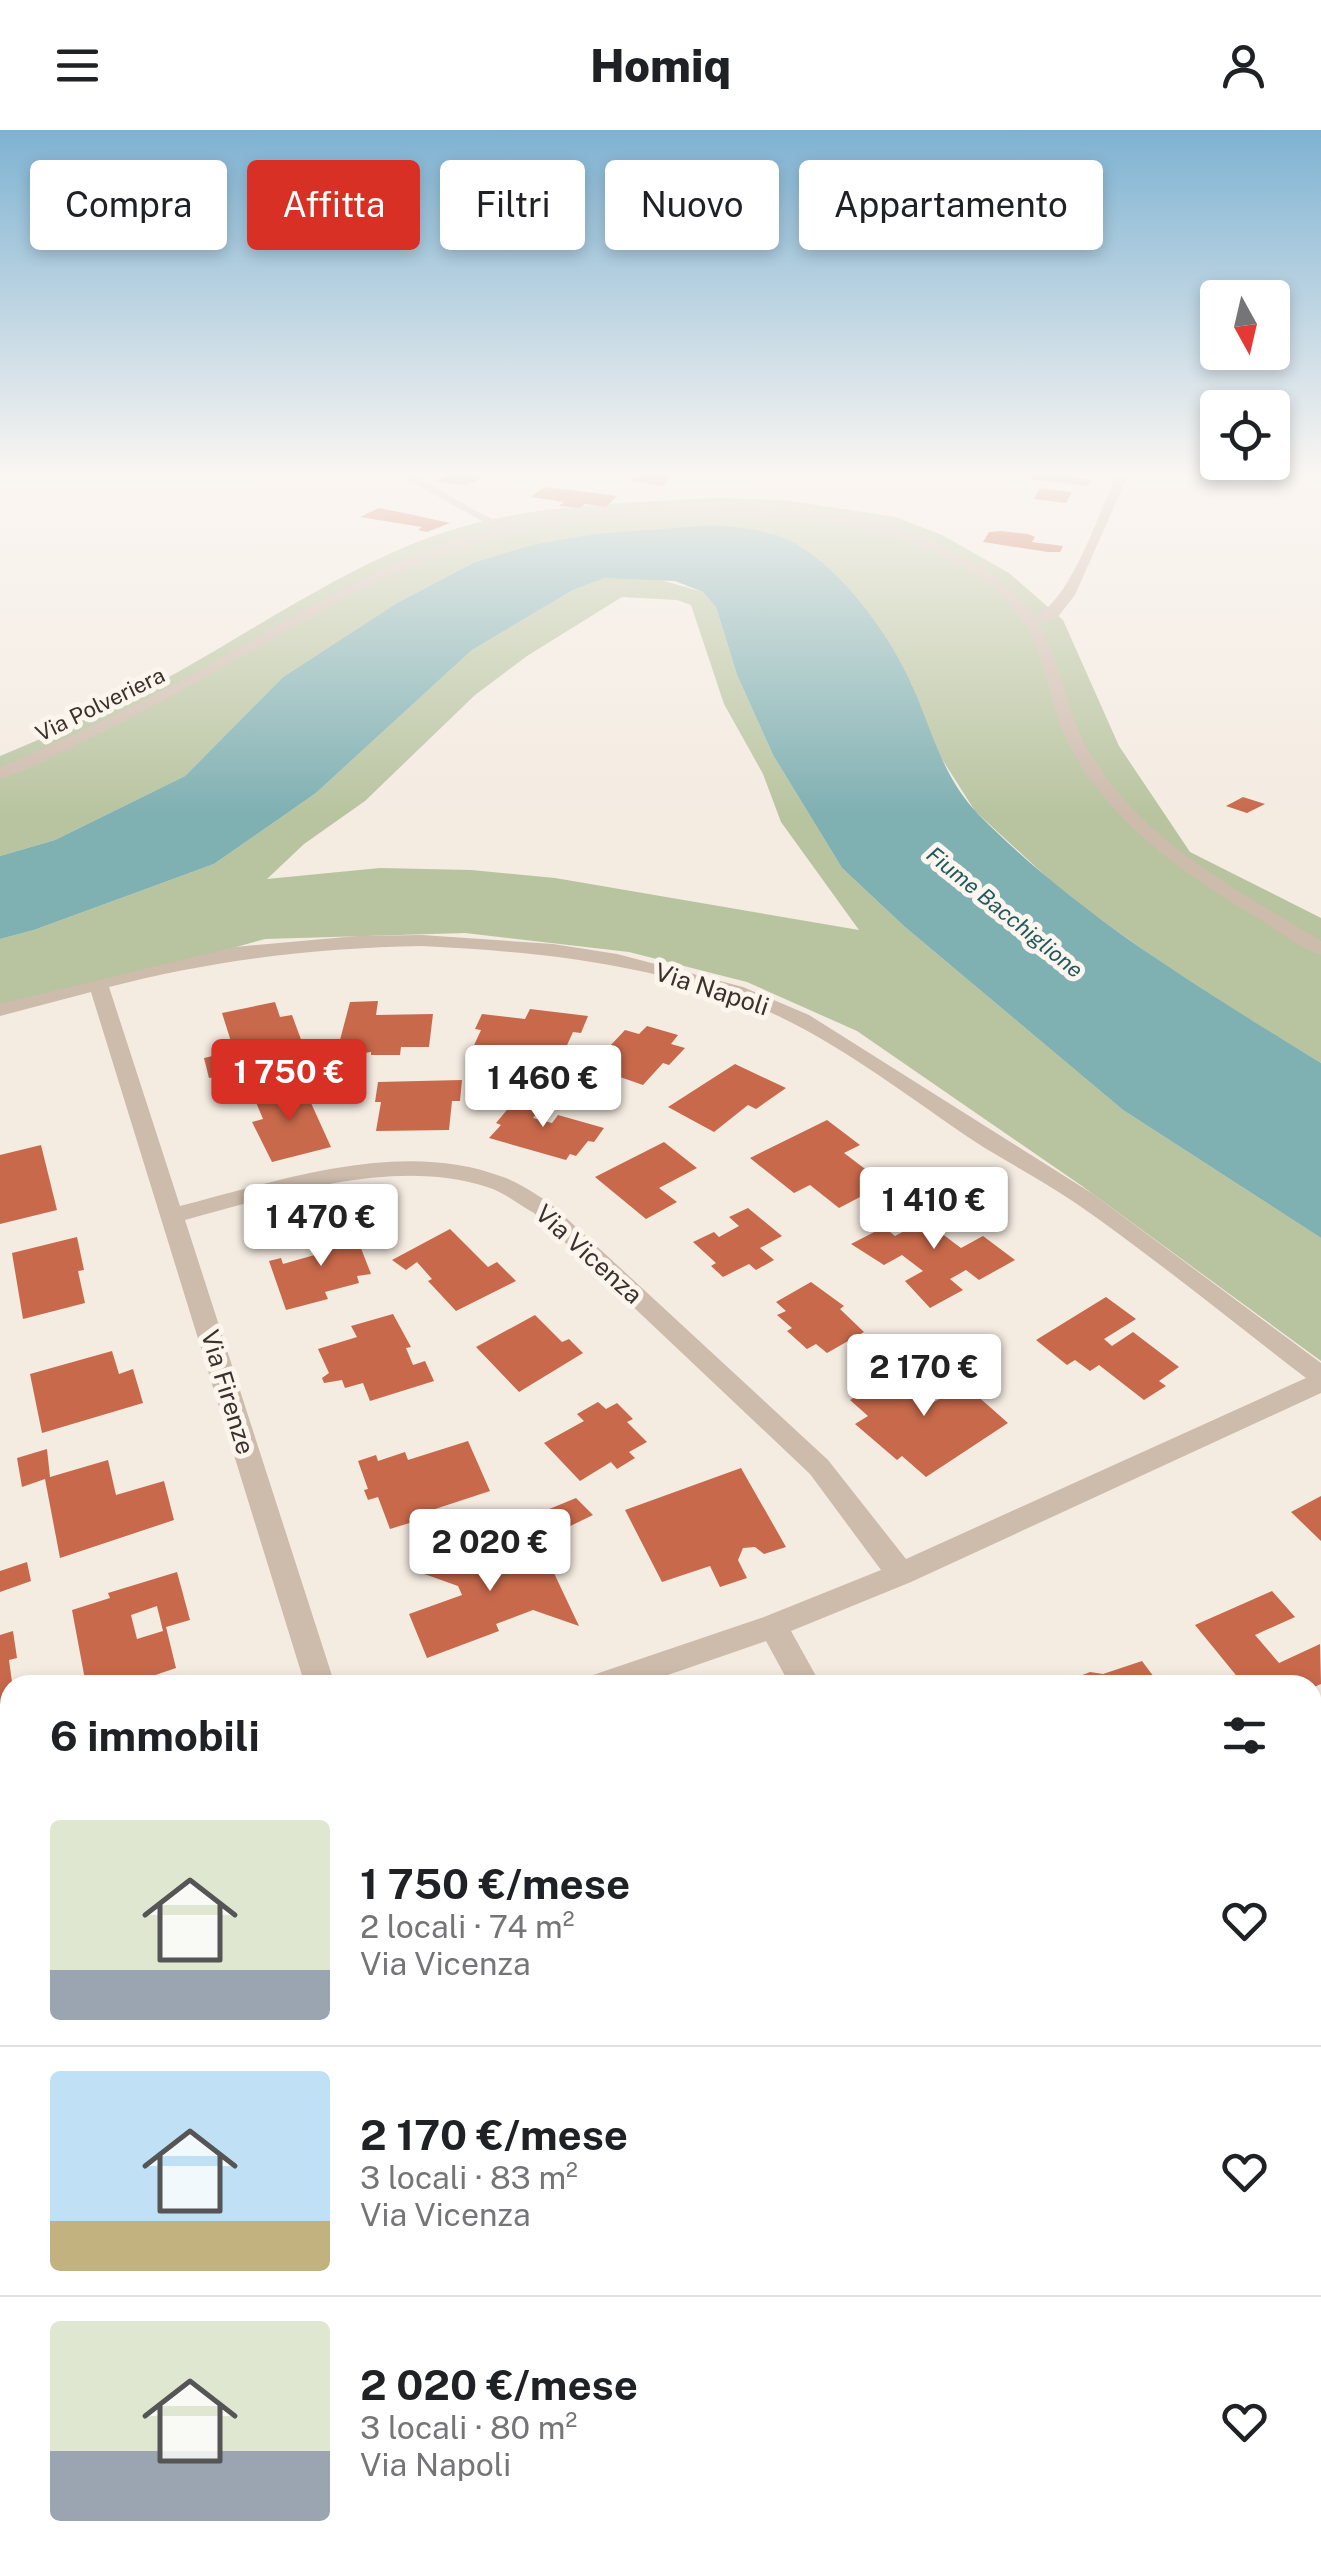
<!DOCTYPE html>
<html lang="it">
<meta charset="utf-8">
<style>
body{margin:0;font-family:"Public Sans",sans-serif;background:#f6f6f6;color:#202124;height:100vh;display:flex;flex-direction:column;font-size:38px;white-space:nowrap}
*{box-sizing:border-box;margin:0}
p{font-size:32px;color:#757577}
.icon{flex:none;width:55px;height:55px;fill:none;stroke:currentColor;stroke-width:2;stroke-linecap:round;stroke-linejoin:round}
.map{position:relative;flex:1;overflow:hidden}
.drawer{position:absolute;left:0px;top:1545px;width:1322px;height:892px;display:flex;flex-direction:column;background:#fff;border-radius:30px 30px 0 0;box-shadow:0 5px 15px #0003}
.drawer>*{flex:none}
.hud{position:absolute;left:30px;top:30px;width:1262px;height:90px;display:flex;gap:20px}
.needle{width:65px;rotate:172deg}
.controls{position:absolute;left:1200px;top:150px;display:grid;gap:20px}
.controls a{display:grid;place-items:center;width:90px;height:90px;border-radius:10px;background:#fff;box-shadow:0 5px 15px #0003;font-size:50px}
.price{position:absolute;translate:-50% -85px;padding:0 22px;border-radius:10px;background:#fff;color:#222;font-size:32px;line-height:65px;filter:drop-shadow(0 2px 5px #0008)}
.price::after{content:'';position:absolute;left:50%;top:60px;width:30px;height:22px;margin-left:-15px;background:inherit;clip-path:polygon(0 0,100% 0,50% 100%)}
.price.on{background:#d93025;color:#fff}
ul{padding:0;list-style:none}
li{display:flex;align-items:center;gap:30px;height:250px;padding:0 50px}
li+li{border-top:2px solid #e0e0e0}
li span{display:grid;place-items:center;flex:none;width:280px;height:200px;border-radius:10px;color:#555}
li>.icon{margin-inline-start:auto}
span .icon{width:120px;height:120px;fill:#fffc;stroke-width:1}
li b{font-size:42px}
h2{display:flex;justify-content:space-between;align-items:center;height:120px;padding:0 50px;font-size:42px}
.tag{padding:0 35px;border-radius:10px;background:#fff;box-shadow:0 5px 15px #0003;font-size:35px;line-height:90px}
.tag.on{background:#d93025;color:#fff}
header{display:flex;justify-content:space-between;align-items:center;height:130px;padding:0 50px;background:#fff;font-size:45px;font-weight:800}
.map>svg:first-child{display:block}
</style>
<header><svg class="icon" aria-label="menu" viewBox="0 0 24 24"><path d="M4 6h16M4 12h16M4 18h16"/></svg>Homiq<svg class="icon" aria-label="person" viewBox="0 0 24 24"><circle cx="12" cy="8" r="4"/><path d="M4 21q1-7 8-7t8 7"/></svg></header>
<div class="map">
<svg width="1321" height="2436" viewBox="0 0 1321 2436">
<rect width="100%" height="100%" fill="#f4ebe1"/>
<g fill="#b8c4a0" fill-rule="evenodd">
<path d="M716,368l68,2 112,17 46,18 67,38 54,47 56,126 71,106 131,66v145l-131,-80 -125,-89 -90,-83 -42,-66 -22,-62 -100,-127 -42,-24 -55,-7 -241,38 -76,40 -114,74 -98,99 -130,64 -55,16v-100c60,-25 122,-53 178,-84 82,-46 173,-108 261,-138 89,-30 185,-31 277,-36z"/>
<path d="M605,448h48l50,14 13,15 21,68 36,80 69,113 63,59 218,183 198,128v123l-239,-175 -225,-155 -110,-49 -118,-30 -164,-19 -200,6 -166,46 -99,22v-68l34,-9 180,-66 102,-71 156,-143 101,-60zM622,467l55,3 14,5 33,99 39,70 18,48 78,108 -304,-52 -84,-8 -91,-2 -113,11 37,-35 61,-43 110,-106 52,-39z"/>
</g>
<path fill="#7fb0b2" d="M714,395c17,2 36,3 53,7 59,14 119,96 143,149 21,45 31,95 69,134 100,101 222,174 342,248v175l-198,-128 -218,-183 -63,-59 -69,-113 -36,-80 -21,-68 -13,-15 -28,-11 -70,-3 -32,12 -101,60 -156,143 -102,71 -180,66 -34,9v-83l55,-16 130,-64 98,-99 114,-74 76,-40 59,-18 63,-11z"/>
<g fill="#c8694b" fill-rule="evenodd">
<path d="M452,343l22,2 10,2 -18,8 -32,-3z"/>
<path d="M638,343h37l-13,13 -32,-5z"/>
<path d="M1034,343h17l41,7 -4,6 -57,-7z"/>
<path d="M544,357l19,2 54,7 -11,11 -21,-3 -5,4 -21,-2 5,-4 -33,-5z"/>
<path d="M1040,358l32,4 -6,11 -32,-4z"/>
<path d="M379,378l39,8 32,7 -23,9 -9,-2 4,-3 -62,-10z"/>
<path d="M1001,401l27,3 7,3 -3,5 31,4 -3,6h-12l-65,-10 6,-10z"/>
<path d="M1243,667l22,7 -18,9 -21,-7z"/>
<path d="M378,871l-2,14 57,-1 -4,33h-28l-1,8h-29v-3l-29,4 3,-16h-5l10,-38z"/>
<path d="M275,872l5,15 12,-2 11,30 -12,2 5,13 -87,18 -5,-20 30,-7 -12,-38z"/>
<path d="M530,879l58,7 -7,17 -8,-1 -16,35 -26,-2 6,-15 -11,-1 -5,11 -51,-6 11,-24 -6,-1 7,-15 43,5z"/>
<path d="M647,896l31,9 -7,9 14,4 -16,17 -6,-2 -20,22 -46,-16 19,-20 -7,-2 16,-17 14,4z"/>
<path d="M735,934l51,24 -30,21 -8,-4 -34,27 -46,-25z"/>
<path d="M462,950l-2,21h-8l-3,29 -73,1 5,-29h-6l3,-20z"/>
<path d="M298,954l8,8 25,55 -59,15 -20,-40 11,-3 -8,-19 2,-6z"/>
<path d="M521,963l26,7 -14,18 19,5 6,-8 46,13 -10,14 -6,-1 -12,15 -6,-2 -4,6 -77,-22 12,-13 -5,-2z"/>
<path d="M827,990l33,25 -16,8 41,31 -46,24 -29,-23 -16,8 -44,-35z"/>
<path d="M664,1012l33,26 -38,20 18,14 -31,17 -51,-42z"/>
<path d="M41,1015l16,65 -57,14v-69z"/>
<path d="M933,1068l30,23 -22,12 20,15 22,-12 32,24 -36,20 -13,-10 -16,9 13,11 -33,18 -25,-27 18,-10 -21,-16 -18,10 -33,-21 33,-17 11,9 11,-6 -13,-10z"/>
<path d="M748,1078l34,28 -22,12 14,12 -18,10 -7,-6 -26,13 -12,-11 5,-3 -23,-21 21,-10 5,5 20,-11 -10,-9z"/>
<path d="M352,1095l19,49 -14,2 2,7 -34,9 3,7 -42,11 -17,-49 12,-3 2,6 35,-10 -6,-20z"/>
<path d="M450,1099l38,38 9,-5 19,19 -60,30 -28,-30 4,-2 -15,-17 -11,8 -14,-10z"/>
<path d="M77,1107l7,33 -6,1 7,32 -62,16 -11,-66z"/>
<path d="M811,1152l33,24 -4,3 24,23 -37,21 -11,-9 -9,5 -20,-18 5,-3 -15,-13 9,-4 -10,-9z"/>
<path d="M1106,1167l30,22 -32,20 8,7 21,-14 46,35 -20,14 7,5 -22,14 -45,-35 -9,6 -15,-11 -8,5 -31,-25z"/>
<path d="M393,1184l18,33 -5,1 7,17 12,-4 9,20 -64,20 -7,-18 -18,5 -3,-8 -18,3 -2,-5 7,-5 -11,-24 39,-12 -6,-11z"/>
<path d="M535,1185l27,27 7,-3 14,14 -64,39 -43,-45z"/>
<path d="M112,1221l7,23 14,-5 10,34 -101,30 -12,-59z"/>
<path d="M916,1230l25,21 -21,12 12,10 33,-18 43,38 -82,54 -24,-21 -5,4 -42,-36 13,-8 -18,-16z"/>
<path d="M598,1272l8,7 11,-6 16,16 -6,3 20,20 -18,10 6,6 -18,11 -6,-7 -31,19 -36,-38 40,-22 -7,-7z"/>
<path d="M468,1311l22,50 -64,21 3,5 -39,12 -12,-32 -10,3 -4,-10 4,-1 -10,-28 18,-6 2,6 27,-9 3,8z"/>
<path d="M47,1319l3,28 58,-17 8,35 48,-14 10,39 -114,38 -15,-79 -23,8 -5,-29z"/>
<path d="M741,1338l45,79 -22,7 -9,-7 -12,1 -5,12 9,18 -27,9 -10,-21 -48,16 -37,-72z"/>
<path d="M1321,1366v45l-30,-29z"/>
<path d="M576,1368l17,17 -35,17 -11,-22z"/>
<path d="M535,1403l44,93 -46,-16 -37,14 3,7 -72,27 -18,-44 53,-19 -4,-9 -42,-15z"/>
<path d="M27,1432l4,19 -31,11v-21z"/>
<path d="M177,1442l13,48 -24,7 10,41 -50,17h-40l-14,-75 38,-12 -2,-5zM157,1476l6,25 -26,8 -6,-24z"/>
<path d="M1272,1461l23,26 -40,18 24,28 41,-19 1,40 -9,4 -68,-3 -49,-60z"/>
<path d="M13,1501l4,27 -8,2 3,22 8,-2 1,5h-11v34l-10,3v-87z"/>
<path d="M1142,1531l18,24h-102l32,-13 13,2z"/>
<path d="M10,1691v92l-10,4v-93z"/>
<path d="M10,1896v94l-10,3v-93z"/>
<path d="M1315,2253l6,10v124l-9,-15z"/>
<path d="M380,2428h26l3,8h-46z"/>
<path d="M1043,2428h85l4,8h-105z"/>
</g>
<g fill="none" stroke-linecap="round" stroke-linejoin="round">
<g fill="#cdbbac" fill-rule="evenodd">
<path d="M422,805l131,9 64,10 126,33 66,28 284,179 228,169v30l-410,189 -120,49 30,54h-31l-24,-44 -127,44h-53l4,-9 174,-59 117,-47 -71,-96 -276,-261c-15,-8 -30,-21 -47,-26 -91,-31 -213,9 -302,33l150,465h-30l-214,-693 -91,24v-12l235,-57 122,-11zM422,816c104,5 207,15 305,49 92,31 168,93 247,146 34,22 70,40 103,63 79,55 153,116 229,174l-400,181 -78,-99 -278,-257c-15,-9 -30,-20 -47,-26 -101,-39 -223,3 -323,29l-71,-219c104,-27 206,-39 313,-41z"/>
<path d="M10,2083v38l-10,4v-38z"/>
<path d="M1312,2419l8,17h-44l-4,-8h40z"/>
<path d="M580,2428h43l3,8h-44z"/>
</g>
<path fill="#cdbbac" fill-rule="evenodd" d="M396,343h16c25,14 69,44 94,51 13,4 86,-14 106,-16 128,-13 338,-5 422,108 35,-11 67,-108 83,-143h12l-54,122 -18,23 -19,6c23,38 27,83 48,122 51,93 148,142 235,195v14c-22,-7 -42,-24 -62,-36 -74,-45 -148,-94 -190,-174 -18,-35 -22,-77 -39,-112 -33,-66 -119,-96 -186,-108 -176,-32 -358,-8 -514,81 -83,47 -164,96 -250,137 -26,13 -53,28 -80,36v-11c72,-32 144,-66 213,-105 92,-52 179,-109 283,-134z"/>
</g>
<linearGradient id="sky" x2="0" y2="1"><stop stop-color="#7eb2d2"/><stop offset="0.5" stop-color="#faf6f2"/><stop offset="1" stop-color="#faf6f2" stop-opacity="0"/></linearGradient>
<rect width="1321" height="685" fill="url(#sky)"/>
<g text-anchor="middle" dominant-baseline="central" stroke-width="10" stroke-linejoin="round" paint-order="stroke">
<g font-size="22" fill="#3b302b" stroke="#fbf5ee">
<text transform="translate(100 574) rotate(-26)">Via Polveriera</text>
</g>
<g font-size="22" font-style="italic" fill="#1f5a5e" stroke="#fbf5ee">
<text transform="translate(1005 782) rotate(39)">Fiume Bacchiglione</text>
</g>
<g font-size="25" fill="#3b302b" stroke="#fbf5ee">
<text transform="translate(712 859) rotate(18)">Via Napoli</text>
<text transform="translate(589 1124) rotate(42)">Via Vicenza</text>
<text transform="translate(228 1262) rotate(73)">Via Firenze</text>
</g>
</g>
</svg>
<div class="controls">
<a><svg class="needle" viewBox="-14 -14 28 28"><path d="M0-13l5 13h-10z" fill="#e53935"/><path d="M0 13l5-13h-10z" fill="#757577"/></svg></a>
<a><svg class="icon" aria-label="locate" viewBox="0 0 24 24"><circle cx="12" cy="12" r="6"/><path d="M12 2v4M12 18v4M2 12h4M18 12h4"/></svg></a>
</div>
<b class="price on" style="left:289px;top:994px">1 750 €</b>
<b class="price" style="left:543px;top:1000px">1 460 €</b>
<b class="price" style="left:934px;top:1122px">1 410 €</b>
<b class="price" style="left:321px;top:1139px">1 470 €</b>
<b class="price" style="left:924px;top:1289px">2 170 €</b>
<b class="price" style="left:490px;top:1464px">2 020 €</b>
<div class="hud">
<a class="tag">Compra</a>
<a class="tag on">Affitta</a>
<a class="tag">Filtri</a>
<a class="tag">Nuovo</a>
<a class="tag">Appartamento</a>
</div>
<section class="drawer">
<h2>6 immobili<svg class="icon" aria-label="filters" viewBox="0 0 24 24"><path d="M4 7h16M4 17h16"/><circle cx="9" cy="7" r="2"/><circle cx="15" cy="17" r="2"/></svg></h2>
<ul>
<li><span style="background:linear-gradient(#dfe7d0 75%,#9aa5b1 0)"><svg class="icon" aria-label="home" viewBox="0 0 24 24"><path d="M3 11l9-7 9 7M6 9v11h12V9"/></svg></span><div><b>1 750 €/mese</b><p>2 locali · 74 m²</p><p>Via Vicenza</p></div><svg class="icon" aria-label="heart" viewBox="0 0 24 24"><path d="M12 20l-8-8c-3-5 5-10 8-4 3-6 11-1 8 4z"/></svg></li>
<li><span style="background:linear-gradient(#bfe0f5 75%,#c2b280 0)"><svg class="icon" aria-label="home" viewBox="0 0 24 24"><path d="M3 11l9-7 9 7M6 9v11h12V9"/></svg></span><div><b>2 170 €/mese</b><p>3 locali · 83 m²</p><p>Via Vicenza</p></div><svg class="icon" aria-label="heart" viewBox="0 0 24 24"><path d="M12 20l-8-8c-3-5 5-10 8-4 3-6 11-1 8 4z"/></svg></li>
<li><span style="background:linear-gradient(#dfe7d0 65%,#9aa5b1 0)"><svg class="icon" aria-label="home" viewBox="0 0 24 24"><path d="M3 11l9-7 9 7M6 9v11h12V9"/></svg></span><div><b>2 020 €/mese</b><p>3 locali · 80 m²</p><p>Via Napoli</p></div><svg class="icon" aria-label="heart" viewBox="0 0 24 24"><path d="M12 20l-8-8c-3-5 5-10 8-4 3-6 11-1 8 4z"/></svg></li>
</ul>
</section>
</div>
